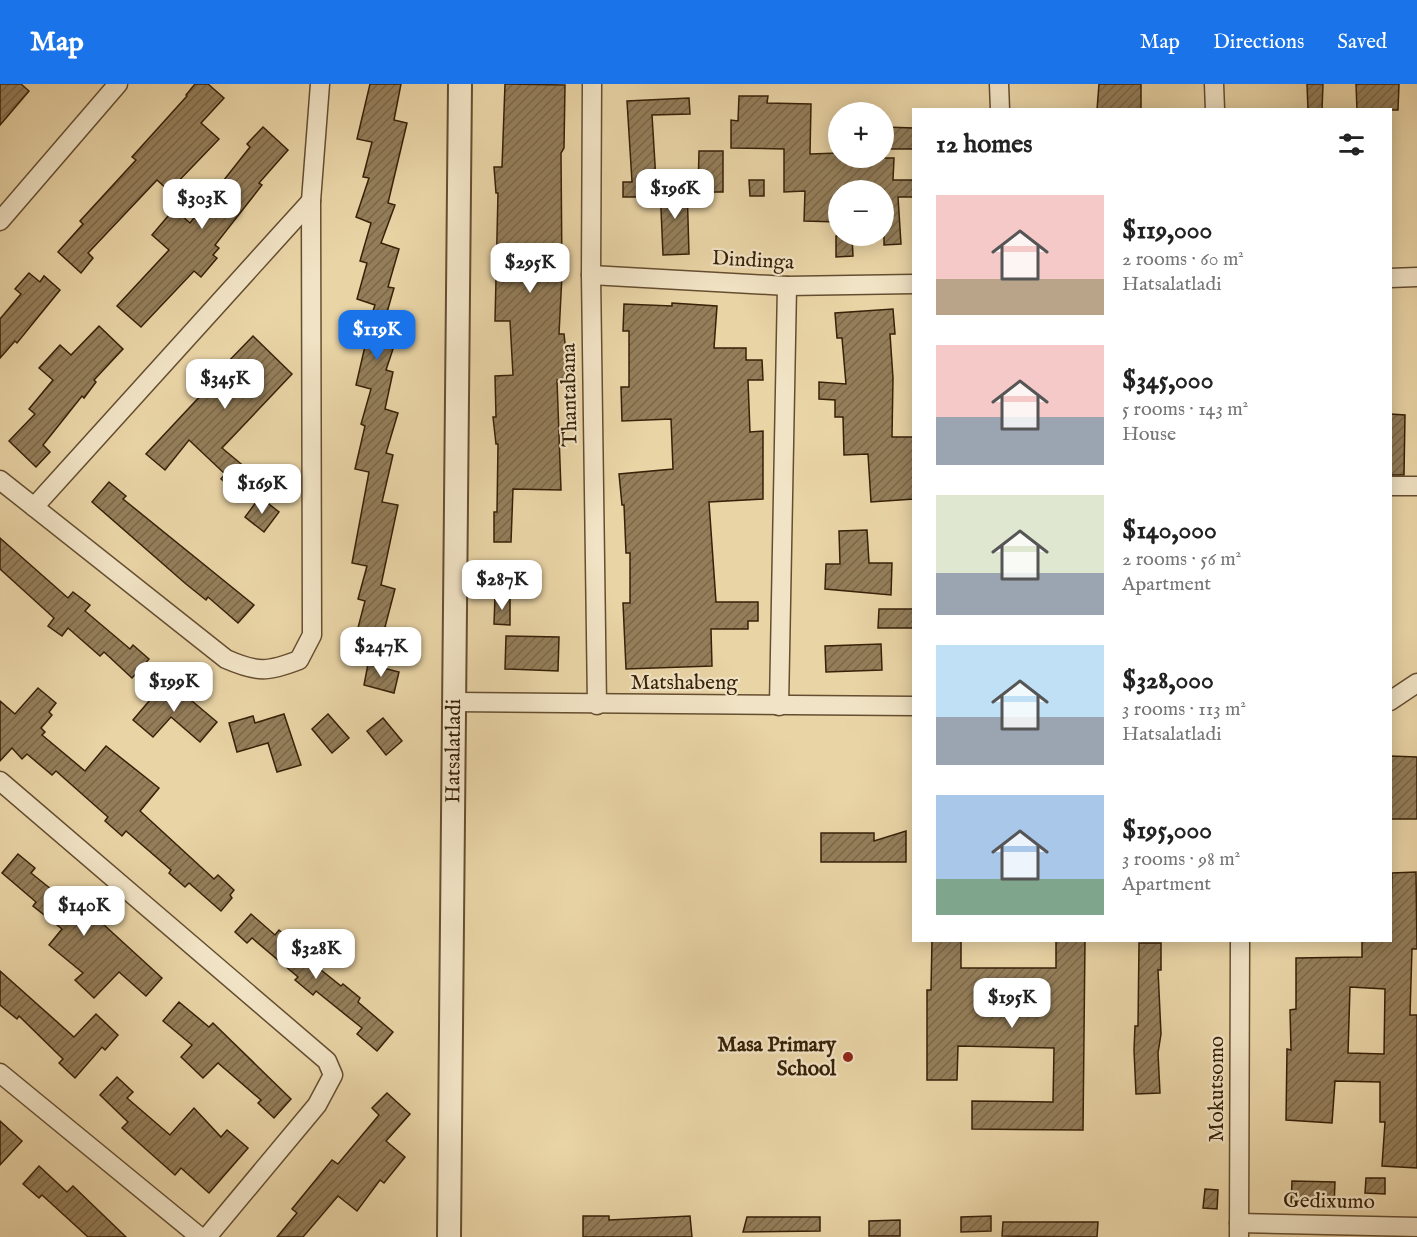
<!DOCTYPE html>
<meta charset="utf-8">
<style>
body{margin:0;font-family:"IM FELL English",serif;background:#f6f6f6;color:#222;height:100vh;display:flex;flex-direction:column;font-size:22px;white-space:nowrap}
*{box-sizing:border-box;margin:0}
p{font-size:20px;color:#767676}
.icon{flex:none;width:33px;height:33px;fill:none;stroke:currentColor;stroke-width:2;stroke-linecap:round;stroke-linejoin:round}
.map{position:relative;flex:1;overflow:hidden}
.drawer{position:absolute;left:912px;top:24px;width:480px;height:834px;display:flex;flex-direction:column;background:#fff;border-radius:0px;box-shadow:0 3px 15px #0003}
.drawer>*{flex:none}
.tools{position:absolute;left:828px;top:18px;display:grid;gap:12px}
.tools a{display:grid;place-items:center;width:66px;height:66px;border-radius:50%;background:#fff;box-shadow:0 3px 15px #0003;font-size:30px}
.price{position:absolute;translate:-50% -51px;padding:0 14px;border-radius:12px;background:#fff;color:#222;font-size:20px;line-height:39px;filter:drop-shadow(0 2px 3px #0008)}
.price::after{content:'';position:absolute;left:50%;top:36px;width:18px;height:14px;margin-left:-9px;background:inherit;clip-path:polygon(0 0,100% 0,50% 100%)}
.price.active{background:#1a73e8;color:#fff}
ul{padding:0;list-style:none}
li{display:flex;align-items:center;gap:18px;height:150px;padding:0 24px}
li span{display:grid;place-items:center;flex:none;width:168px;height:120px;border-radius:0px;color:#555}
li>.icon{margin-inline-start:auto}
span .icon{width:72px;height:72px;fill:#fffc;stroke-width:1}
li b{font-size:26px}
h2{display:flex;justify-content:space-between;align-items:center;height:72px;padding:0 24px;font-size:26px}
header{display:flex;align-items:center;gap:36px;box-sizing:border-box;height:84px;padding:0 30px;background:#1a73e8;color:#fff}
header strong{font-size:28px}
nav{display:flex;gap:33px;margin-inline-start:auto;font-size:21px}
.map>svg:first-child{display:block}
</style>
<header>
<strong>Map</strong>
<nav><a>Map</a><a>Directions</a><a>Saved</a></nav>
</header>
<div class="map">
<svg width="1417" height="1153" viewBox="0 0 1417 1153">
<defs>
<pattern id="building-hatch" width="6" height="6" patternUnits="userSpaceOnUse" patternTransform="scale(1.5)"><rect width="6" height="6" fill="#947e5a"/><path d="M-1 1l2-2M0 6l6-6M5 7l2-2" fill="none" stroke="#7a6748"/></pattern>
</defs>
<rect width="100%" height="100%" fill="#e9d4a6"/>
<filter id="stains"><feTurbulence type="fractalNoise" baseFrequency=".00333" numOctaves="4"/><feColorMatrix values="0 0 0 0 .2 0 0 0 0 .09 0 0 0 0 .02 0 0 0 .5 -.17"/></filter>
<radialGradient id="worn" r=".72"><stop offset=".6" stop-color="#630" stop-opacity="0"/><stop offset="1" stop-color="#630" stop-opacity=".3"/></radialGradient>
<g fill="url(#building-hatch)" stroke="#372108" stroke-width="1.5" fill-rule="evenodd">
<path d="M0,0h21l8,7 -29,34z"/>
<path d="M195,0h13l16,14 -23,25 18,16 -50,52 -12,-11 -69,73 5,5 -12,15 -23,-21 25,-28 -3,-3 56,-61 -4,-3 55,-61 -1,-1z"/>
<path d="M370,0h31l-7,36 13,3 -19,80 7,2 -14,38 18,6 -11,38 6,1 -11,38 16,5 -13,39 7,2 -8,37 13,4 -12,40 7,2 -11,47 16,3 -17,80 14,4 -10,38 5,2 -6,23 -30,-9 11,-42 -7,-2 9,-33 -15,-3 17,-91 -14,-3 10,-43 -4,-2 10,-35 -15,-4 10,-43 -3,-1 12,-36 -18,-6 10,-36 -7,-2 11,-38 -15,-6 13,-39 -6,-1 9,-35 -15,-3z"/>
<path d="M505,0l60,1 -1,63 -3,5 1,122 -3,59h5l5,45 -12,1 4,110 -48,-1 -2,53h-17v-30h3l1,-68h-2l-3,-27h3l-1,-41 18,-1 -3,-54h-15l3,-128h-2l-2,-26h8z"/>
<path d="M1099,0h42v26h-44z"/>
<path d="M1307,0h16l-1,26h-14z"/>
<path d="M1356,0h43l-1,26h-41z"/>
<path d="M739,12h29l-1,7 44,1 -1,50 28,-1v5h56l-1,22h21v17h-16l3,47 -17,1v-55h-46v32l-34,-1 1,-30 -21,1v-43l-53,-1v-28l7,1z"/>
<path d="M689,14l1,16 -38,1 5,82h-34v-15h9l-5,-81z"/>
<path d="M263,43l25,23 -29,33 3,2 -47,60 4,3 -6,7 4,3 -16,19 -7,-6 -53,56 -24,-21 52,-56 -17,-15 22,-26 16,14 60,-76 -3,-3z"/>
<path d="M884,43l30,1v21h-30z"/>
<path d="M699,67h24v41h-25z"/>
<path d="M749,96h15v16h-14z"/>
<path d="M687,101l2,69 -26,1 -3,-69z"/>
<path d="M836,152h16l1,20 -17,1z"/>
<path d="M29,189l11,9 4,-6 16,14 -43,53 -2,-2 -15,17v-39l21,-25 -6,-5z"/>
<path d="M672,219l45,3 -3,42h32v12h16l1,20h-15l2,52 13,-1v68l-54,3 7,100h42v19h-10v8h-37l1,37 -86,3 -3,-66h7v-50h-4l-2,-48h-2l-3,-31 54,-5 -2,-50 -49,2 -1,-34h8v-56h-6l1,-27 48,2z"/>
<path d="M893,225l2,25h-5l3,44 -1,59h22v62l-43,3 -3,-48 -24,1 -1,-38h-8v-17l-16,-1v-17l27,2 -4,-46h-5l-2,-25z"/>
<path d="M99,242l24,23 -29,31 2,2 -12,16 -2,-2 -39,49 7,7 -14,15 -27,-26 26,-27 -6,-5 24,-29 -14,-12 21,-23 11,10z"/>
<path d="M253,252l39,38 -70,74 30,25 -15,19 -16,-13 4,-5 -36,-34 -24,30 -19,-16 58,-62 -6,-5 21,-23 4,3z"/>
<path d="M1390,330l15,1 -1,60h-14z"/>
<path d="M109,398l17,14 -3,3 131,106 -16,18 -30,-26 -2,3 -20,-16 -94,-82z"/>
<path d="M260,413l19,15 -15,20 -19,-15z"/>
<path d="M867,446l2,33h23l-1,32 -66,-6 1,-25h14l-1,-33z"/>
<path d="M0,454l68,60 5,-6 17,13 -5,6 45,38 3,-4 16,14 -17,19 -28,-26 -4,4 -32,-28 -6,8 -14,-10 6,-8 -54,-49z"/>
<path d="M495,513h15v28l-16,-1z"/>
<path d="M879,525h35v19h-36z"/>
<path d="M506,552l53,1 -1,34 -53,-2z"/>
<path d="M881,560l1,26 -56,2 -1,-26z"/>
<path d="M368,580l31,8 -5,21 -30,-8z"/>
<path d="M167,596l50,42 -17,20 -29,-25 -18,20 -20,-17z"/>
<path d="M38,604l18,15 -7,9 3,3 -11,13 4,4 -3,3 43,36 21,-25 53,42 -19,23 74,68 4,-4 16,15 -4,5 2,3 -11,13 -32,-28 -4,4 -16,-14 2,-3 -45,-39 -4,5 -17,-15 3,-4 -52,-46 -4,4 -25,-21 -5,5 -10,-11 -12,13v-60l15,13z"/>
<path d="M284,630l17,51 -24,7 -9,-29 -31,9 -8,-29 24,-7 2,7z"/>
<path d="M328,630l21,24 -17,15 -20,-24z"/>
<path d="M383,634l19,23 -16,14 -19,-24z"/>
<path d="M1390,672l27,1v62h-27z"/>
<path d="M906,747v31h-85v-29h53v8z"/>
<path d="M18,770l17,14 -4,5 46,37 8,-9 22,18 -4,5 59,54 -16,18 -27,-24 -25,26 -19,-18 8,-7 -34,-28 13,-16 -29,-23 3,-4 -34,-29z"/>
<path d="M1416,788l1,77h-5l-2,66h7v153l-35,-2 3,-44h-5v-40l-45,-1 -3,42 -46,-3 1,-71 4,1 -1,-40 6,-1v-51l66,-1v-17h28l2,-67zM1350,903l35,2 -1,65 -36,-1z"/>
<path d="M251,830l24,21 4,-5 18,16 -2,3 46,37 2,-2 17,14 -2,4 35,30 -16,19 -20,-17 5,-6 -46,-37 -3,4 -18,-15 3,-3 -46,-39 -5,5 -12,-11z"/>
<path d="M932,856h29v28h95v-28h29l-2,190 -111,-1v-28l81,1 1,-54 -96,-2 -1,34h-30v-90h4z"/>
<path d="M1139,859h22v27h-3l3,64 -3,19 2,40 -24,1 -2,-44 1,-24h3z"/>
<path d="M0,887l74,66 22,-23 22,21 -13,15 -3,-3 -27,31 -16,-15 4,-4 -44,-43 -2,3 -17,-14z"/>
<path d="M179,918l30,25 4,-4 78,76 -17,19 -16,-15 3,-3 -43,-37 -15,15 -22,-21 11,-12 -29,-24z"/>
<path d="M117,993l16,15 -6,6 43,37 24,-27 27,29 6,-7 21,18 -39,45 -28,-25 -6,7 -53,-47 6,-6 -28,-27z"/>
<path d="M387,1009l23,21 -24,27 19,16 -21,26 -4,-3 -23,31 -19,-15 -35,41h-26l20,-24 -5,-4 40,-49 6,4 41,-49 -7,-7z"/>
<path d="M0,1037l22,20 -22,24z"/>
<path d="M39,1082l28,26 6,-6 53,51h-38l-46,-42 -3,3 -16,-14z"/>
<path d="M1366,1094h19v16l-20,-1z"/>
<path d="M1292,1097l43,1 -1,24 -43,-1z"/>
<path d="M1205,1105l13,1 -1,19 -14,-1z"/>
<path d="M583,1132h26v4l81,-4 2,21h-109z"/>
<path d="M991,1132v15l-30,1v-15z"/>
<path d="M747,1133h73v14l-77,1z"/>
<path d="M900,1136v16h-31v-15z"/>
<path d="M1003,1138h95l-1,15 -95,-1z"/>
</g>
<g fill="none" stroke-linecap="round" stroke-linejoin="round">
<g stroke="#644e30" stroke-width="21">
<g id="minor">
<path d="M592,0l-1,191 6,430"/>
<path d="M999,0l1,26"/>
<path d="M1214,0l1,26"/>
<path d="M0,137l118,-137"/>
<path d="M591,191l196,11 127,-2"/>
<path d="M1390,194l27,-1"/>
<path d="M0,396l226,179c32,14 42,13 73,1l13,-25 -1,-434 9,-117"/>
<path d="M1390,402h27"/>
<path d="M34,423l277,-306"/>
<path d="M1390,617l27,-18"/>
<path d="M454,618l460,4"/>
<path d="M779,622l8,-420"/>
<path d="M0,697l327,280 6,14 -16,30 -110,132"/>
<path d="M0,989l200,164"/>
<path d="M1239,1139l178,4"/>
<path d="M1239,1153l1,-297"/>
</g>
</g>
<g stroke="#644e30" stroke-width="26">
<g id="tertiary">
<path id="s1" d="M449,1153l11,-1153"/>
</g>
</g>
<use href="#minor" stroke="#f1e3c5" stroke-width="18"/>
<use href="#tertiary" stroke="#f1e3c5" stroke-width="22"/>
</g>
<circle fill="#8f2418" stroke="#f1e3c5" stroke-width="2" cx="848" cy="973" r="6"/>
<g text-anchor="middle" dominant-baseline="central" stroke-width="4.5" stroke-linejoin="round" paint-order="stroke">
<g font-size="21" fill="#372108" stroke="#f1e3c5">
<text transform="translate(753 177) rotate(3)">Dindinga</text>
<text transform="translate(570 311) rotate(-91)">Thantabana</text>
<text x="684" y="599">Matshabeng</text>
<text stroke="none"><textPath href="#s1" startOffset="486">Hatsalatladi</textPath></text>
<text transform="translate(1217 1005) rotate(-90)">Mokutsomo</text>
<text transform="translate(1329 1118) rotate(1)">Gedixumo</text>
</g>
<g font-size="21" font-weight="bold" fill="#372108" stroke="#f1e3c5" text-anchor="end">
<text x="836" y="961">Masa Primary<tspan x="836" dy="24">School</tspan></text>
</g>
</g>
<rect width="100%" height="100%" filter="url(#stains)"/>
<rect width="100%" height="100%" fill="url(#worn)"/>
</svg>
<div class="tools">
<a>+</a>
<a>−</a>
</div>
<b class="price" style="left:675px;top:136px">$196K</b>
<b class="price" style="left:202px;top:146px">$303K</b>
<b class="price" style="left:530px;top:210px">$295K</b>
<b class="price active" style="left:377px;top:277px">$119K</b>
<b class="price" style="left:225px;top:326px">$345K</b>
<b class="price" style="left:262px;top:431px">$169K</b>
<b class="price" style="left:502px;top:527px">$287K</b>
<b class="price" style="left:381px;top:594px">$247K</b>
<b class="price" style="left:174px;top:629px">$199K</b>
<b class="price" style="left:84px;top:853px">$140K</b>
<b class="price" style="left:316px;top:896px">$328K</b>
<b class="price" style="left:1012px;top:945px">$195K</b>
<section class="drawer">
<h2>12 homes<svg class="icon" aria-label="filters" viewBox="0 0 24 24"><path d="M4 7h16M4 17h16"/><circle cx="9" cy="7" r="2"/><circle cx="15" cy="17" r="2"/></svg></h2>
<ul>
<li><span style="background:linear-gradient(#f6c9c9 70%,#b9a48a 0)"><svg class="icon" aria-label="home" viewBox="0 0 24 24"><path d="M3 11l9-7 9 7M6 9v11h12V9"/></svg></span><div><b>$119,000</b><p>2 rooms · 60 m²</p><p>Hatsalatladi</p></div></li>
<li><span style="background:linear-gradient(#f6c9c9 60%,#9aa5b1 0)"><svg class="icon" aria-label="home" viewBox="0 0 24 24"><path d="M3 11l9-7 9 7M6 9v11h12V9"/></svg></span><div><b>$345,000</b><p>5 rooms · 143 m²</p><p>House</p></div></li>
<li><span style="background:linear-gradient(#dfe7d0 65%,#9aa5b1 0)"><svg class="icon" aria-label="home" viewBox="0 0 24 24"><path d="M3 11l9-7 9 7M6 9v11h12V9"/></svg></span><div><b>$140,000</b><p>2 rooms · 56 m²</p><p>Apartment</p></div></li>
<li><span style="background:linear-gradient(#bfe0f5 60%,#9aa5b1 0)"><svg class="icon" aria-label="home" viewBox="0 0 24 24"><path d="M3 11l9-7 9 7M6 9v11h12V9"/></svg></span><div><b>$328,000</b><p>3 rooms · 113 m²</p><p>Hatsalatladi</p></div></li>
<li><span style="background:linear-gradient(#a9c7e8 70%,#7fa58c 0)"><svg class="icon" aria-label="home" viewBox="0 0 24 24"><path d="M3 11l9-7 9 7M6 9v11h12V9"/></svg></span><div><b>$195,000</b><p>3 rooms · 98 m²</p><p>Apartment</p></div></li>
</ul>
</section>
</div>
